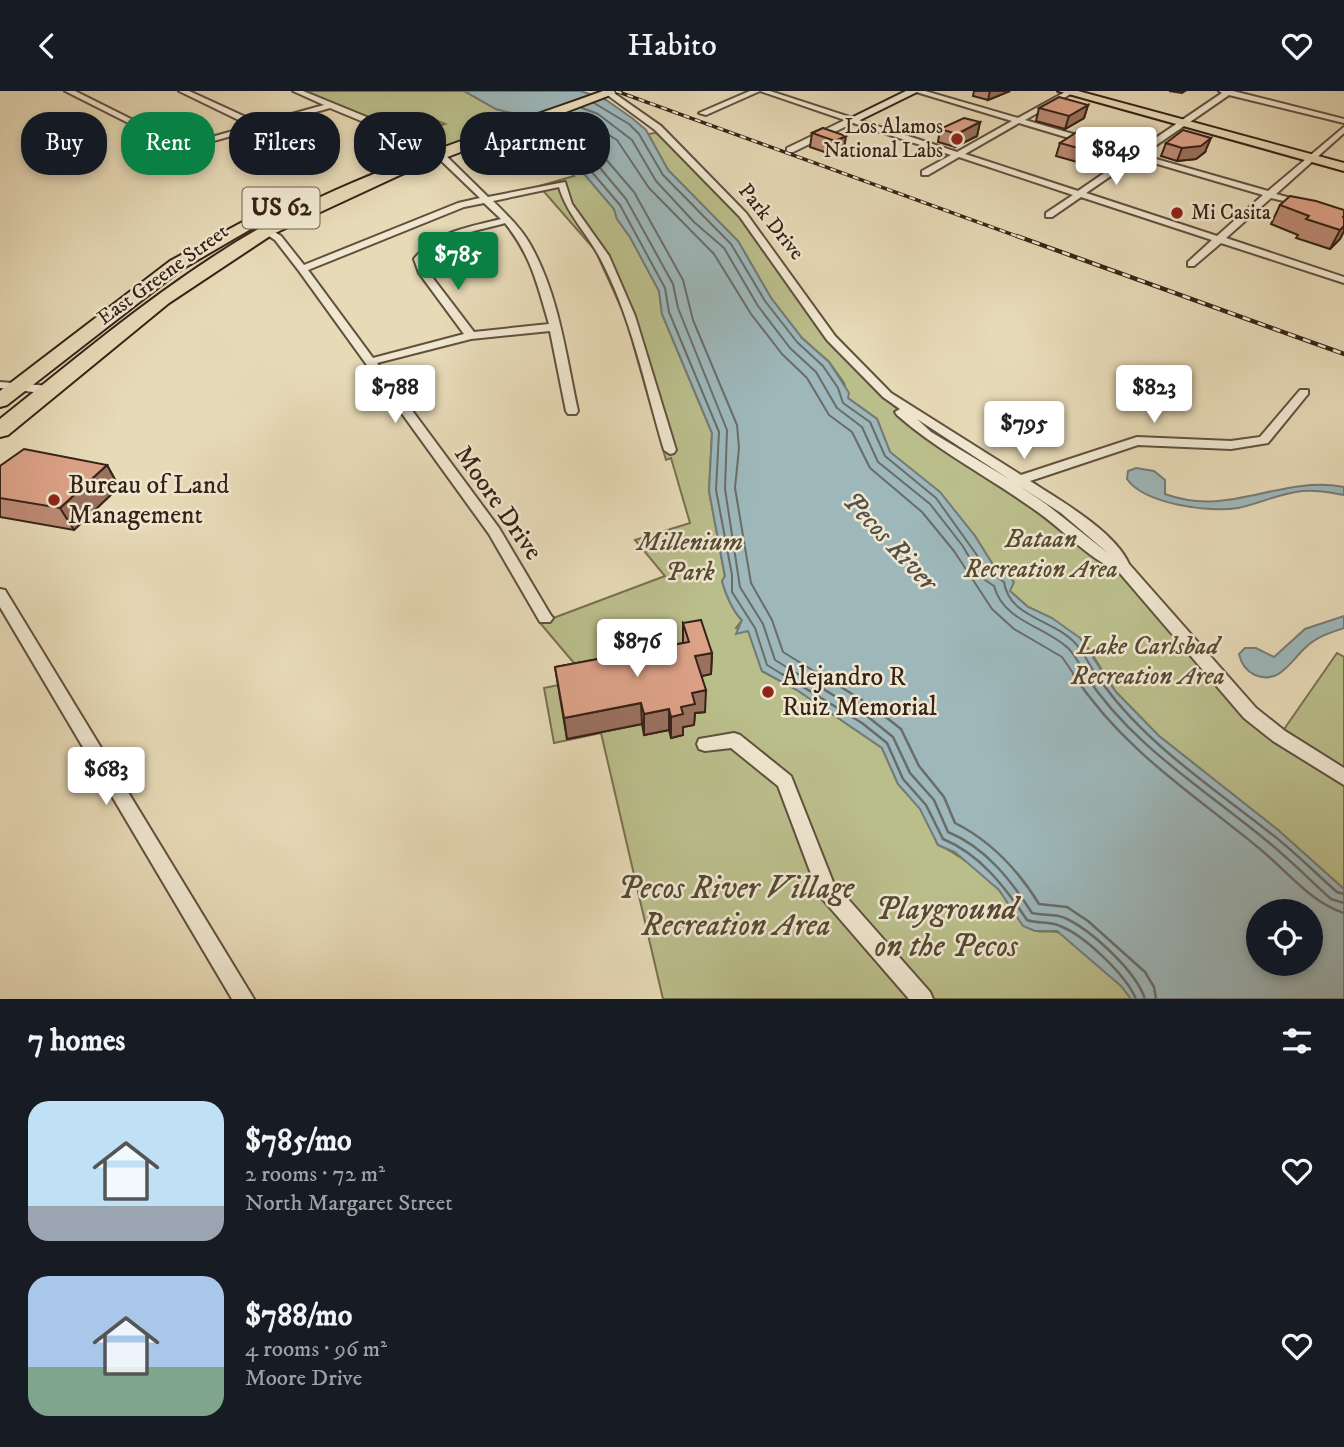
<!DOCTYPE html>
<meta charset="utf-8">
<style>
body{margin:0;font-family:"IM FELL DW Pica",serif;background:#20242c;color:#f1f3f6;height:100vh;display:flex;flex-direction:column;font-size:26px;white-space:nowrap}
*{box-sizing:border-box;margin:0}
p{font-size:23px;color:#9ea1a6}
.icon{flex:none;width:38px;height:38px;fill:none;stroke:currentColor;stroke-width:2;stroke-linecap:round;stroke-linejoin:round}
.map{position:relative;height:908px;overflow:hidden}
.panel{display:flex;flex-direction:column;background:#171b24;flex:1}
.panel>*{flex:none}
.banner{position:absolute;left:21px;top:21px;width:700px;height:63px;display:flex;gap:14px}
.buttons{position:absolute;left:1246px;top:808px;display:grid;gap:14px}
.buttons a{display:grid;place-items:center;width:77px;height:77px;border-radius:50%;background:#171b24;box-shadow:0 4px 10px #0003;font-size:35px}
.price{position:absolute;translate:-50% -60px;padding:0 16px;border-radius:7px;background:#fff;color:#222;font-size:23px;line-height:46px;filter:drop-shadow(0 2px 4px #0008)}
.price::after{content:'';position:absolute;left:50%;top:42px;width:21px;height:16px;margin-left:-10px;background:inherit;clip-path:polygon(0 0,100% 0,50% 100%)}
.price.current{background:#0b8043;color:#fff}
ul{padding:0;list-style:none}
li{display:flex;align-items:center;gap:21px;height:175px;padding:0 28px}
li span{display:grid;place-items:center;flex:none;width:196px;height:140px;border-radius:21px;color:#555}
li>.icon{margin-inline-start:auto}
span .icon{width:84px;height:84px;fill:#fffc;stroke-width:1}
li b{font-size:30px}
h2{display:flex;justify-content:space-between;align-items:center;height:84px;padding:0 28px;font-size:30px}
.pill{padding:0 24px;border-radius:28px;background:#171b24;box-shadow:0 4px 10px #0003;font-size:24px;line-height:63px}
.pill.current{background:#0b8043;color:#fff}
header{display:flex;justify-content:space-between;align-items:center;height:91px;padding:0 28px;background:#171b24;font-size:32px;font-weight:600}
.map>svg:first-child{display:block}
</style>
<header><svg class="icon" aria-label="back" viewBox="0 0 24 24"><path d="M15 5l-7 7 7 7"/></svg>Habito<svg class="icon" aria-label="heart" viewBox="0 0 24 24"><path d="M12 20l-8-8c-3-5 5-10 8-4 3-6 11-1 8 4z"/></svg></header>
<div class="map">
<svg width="1344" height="908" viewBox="0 0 1344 908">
<rect width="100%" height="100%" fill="#e7dab7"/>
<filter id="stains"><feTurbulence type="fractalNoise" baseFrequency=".00286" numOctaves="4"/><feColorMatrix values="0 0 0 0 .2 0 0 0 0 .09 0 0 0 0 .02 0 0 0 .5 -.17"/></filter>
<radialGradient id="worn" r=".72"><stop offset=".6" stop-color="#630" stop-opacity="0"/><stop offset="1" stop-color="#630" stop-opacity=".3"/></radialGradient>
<g fill="#babe8b" stroke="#787050" stroke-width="2">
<path d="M297,0h167l32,18 23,6 19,21 36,26 40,47 3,10 13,18 29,54 3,23 50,119 -3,58 16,86 -3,4c3,12 11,31 20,39l-6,8 12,2 14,41 35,19 85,58 16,36 23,25 17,36c18,7 47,29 61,45 11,13 18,30 35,40 8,4 18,-1 26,3 23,14 46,39 66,57l5,9h-468l-62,-266 -47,10 -10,-55 34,-7 -4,-18 -34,-40 125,-47 -30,-36 55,-17 -19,-65 -5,2 -41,-144 -30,-66 -56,-64 35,-10 -9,-11 -53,-42 -77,27 -27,-13 37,-13 -18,-7 -37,13z"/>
<path d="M662,41l81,83 78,110 66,70 6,10 34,30 196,132 157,168 57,-82 7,4v232l-66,-59 -119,-94 -43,-44 -28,-44 -36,-30 -24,-11 -18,-16 -6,-19 -9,-4 -20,-32 -35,-43 -50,-41 -13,-33 -29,-21 -4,-15 -15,-21 -27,-24 -31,-40 -33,-57 -70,-71 -20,-36z"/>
</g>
<g fill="#9db7ba" stroke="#747b78" stroke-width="2" fill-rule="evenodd">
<path d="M464,0h117l25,9 26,18 14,12 22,40 70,71 33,57 31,40 27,24 20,31 -1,5 29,21 13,33 50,40 35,44 20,32 9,4 10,10 -4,9 18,16 24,11 28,20 36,54 43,44 119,94 66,59v110h-213l-10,-13 -64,-55h-22l-12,-5 -24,-36 -44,-38 -17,-7 -18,-36 -22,-25 -16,-36 -85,-58 -35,-19 -14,-40 -12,3 6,-14c-9,-8 -17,-27 -20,-39l3,-5 -16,-85 3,-58 -50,-119 -3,-23 -29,-54 -13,-18 -3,-10 -40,-47 -36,-26 -19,-21 -23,-6zM1258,821h53v52h-53z"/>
<path d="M1136,377l18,3 11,9v14c65,24 114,-19 179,-7v8c-16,-3 -33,-6 -48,-3 -20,3 -38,12 -58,16 -28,5 -94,-4 -111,-29l1,-8z"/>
<path d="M1344,525v12c-15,5 -28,9 -39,20 -15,14 -26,37 -50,27 -9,-4 -14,-12 -16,-21l6,-6h11l18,9 31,-28z"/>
</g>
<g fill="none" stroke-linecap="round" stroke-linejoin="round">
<g stroke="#6a6c68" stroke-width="2">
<path d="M594,12l35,21 10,10 24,41 68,69 34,57 32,41 26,24 15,22 5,15 27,19 15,34 51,42 53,74 15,10c5,36 50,37 72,62 8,9 14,22 21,32"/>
<path d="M582,17l16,6 34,26 24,41 38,41 30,26 34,58 32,42 26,24 21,36 25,19 16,35 52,42 32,41 20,33 12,8c10,36 49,39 74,62 7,7 13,19 19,28"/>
<path d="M571,21l46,28 32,48 65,66 37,60 31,40 25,24 22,37 23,17 18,36 52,44 32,39 38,58 22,20 48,28 13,19"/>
<path d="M557,26l35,26 42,49 49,88 10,40 44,105 2,23 -4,40 16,95 21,37 11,32 39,24"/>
<path d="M546,30l39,29 41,49 47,85 5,24 49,122 -2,59 15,98 23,37 12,36 26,16"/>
<path d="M537,34l42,32 41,48 45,83 4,24 50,120 -3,58 16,85v17l23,36 12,37 18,11"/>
</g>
<g stroke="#6a6c68" stroke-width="2.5">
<path d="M782,583l80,49 25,20 16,36 23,26 17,34c37,15 62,48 84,81 11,4 23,1 33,6 24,9 66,49 76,73"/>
<path d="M799,583l68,42 26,21 17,36 24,27 14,32c37,15 63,48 84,81 11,3 23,0 33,5 26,12 71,53 80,81"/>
<path d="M820,583l53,33 28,22 18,37 25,31 11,26c36,18 63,47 84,81l28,3 21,14 57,51 9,15 2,12"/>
<path d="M1073,583c51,77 118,118 187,175 27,22 50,53 84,64"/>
<path d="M1085,583c46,71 118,114 182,167 22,18 43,39 64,58l13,4"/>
<path d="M1096,583c44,66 112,110 173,158 24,18 45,40 68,60l7,2"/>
</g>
<g stroke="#62503e" stroke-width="4">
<g id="street">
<path d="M65,0h10l108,54 68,-19 -72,-35h10l70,32 65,-18 -31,-14h10l132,54 53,52 77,-15 7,22 37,52 26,60 41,134 -2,3 -4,1 -6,-4c-19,-64 -33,-135 -65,-194 -13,-24 -32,-42 -40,-69l-66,14c13,13 29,28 38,45 28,50 35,110 47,165l-2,3h-8l-2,-3 -16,-80 -79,8 -94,24 122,165 51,86 3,4 -3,4h-10l-51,-88 -190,-263 -24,-31 -28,-18 8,-2 26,16 23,29 154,-62 22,-5 -51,-49 -99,-41 -148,42zM484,112l17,16c-31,8 -67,13 -87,40l5,14 45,61 -91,24 -65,-88 156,-63zM505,132c27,34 32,61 44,101l-75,8 -45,-59 -5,-14c17,-24 54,-28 81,-36z"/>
<path d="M602,0h9l50,35 85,87 89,123 56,57 130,82 116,-38 94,4 29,-4 40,-47h8v4l-40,49 -37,6 -93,-4 -108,36c30,19 85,51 99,83l127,144 29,23 59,37v17l-71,-44 -29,-23 -126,-147c-32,-14 -55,-42 -83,-61 -46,-33 -96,-58 -138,-95l-2,-3 5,-3 -17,-12 -56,-57 -87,-123 -85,-87zM917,328l92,60 -78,-47zM1018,394l43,28 48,41 -63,-50z"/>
<path d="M750,0h20l187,61 55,-31 -99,-30h12l93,27 49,-27h9l-51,29 110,32 87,-59 -3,-2h14l111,28v4l-115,-28 -87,60 126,36 76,-64v6l-68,61 29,8v4l-34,-8 -45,40 118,39v6l-123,-40 -27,23h-6v-4l24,-22 -131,-43 -29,20h-6v-4l27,-18 -114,-38 -31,18h-6v-4l29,-16 -98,-32 -60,29h-6v-4l58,-28 -85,-29 -54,24 -7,-2zM1019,32l110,33 -51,35 -113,-37zM1137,67l126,37 -46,41 -131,-43z"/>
<path d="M0,291l50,4 6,4 -6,4 -50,-6z"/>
<path d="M0,498l5,1 249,409h-22l-232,-392z"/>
<path d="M734,642l6,2 51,41 42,106 97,110 3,7h-24l-90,-104 -41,-109 -47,-38 -26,3 -6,-2 -2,-5 2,-5z"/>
</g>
</g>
<g stroke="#362216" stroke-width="4">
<path id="secondary" d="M906,0h13l-63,31 -9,-2z"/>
</g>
<g stroke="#362216" stroke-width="4">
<g id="highway">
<path d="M603,0h18l-221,84 -127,59 -104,69 -161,132 -8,2v-18c84,-67 166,-137 260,-191 107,-60 228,-95 343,-137z"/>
<path d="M1058,0h20l266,72v8z"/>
<path d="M250,127l8,5 -2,3 -74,43 -175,136 -7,2v-16l170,-130z"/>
</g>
</g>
<use href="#street" fill="#efe7d0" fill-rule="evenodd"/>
<use href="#secondary" fill="#efe7d0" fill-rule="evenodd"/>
<use href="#highway" fill="#e7dab7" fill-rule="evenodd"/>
<g stroke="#362216" stroke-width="3.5">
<path id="rail-far1" d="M616,0l406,147"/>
</g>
<g stroke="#362216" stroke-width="4.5">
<path id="rail" d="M1017,145l327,118"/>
</g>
<use href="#rail-far1" stroke="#efe7d0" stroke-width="2" stroke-dasharray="6" stroke-linecap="butt"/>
<use href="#rail" stroke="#efe7d0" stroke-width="2.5" stroke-dasharray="8" stroke-linecap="butt"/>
</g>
<g fill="#bd8b75" stroke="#362216" stroke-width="2">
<path d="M974,0h36l-22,9 -15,-4z"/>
<path d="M1169,0h16l-3,2z"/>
<path d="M1088,14l-4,13 -19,11 -29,-8 3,-13z"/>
<path d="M980,31l-3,14 -22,11 -17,-5 2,-13z"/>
<path d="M823,37l21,21 -11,6 -23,-8 2,-14z"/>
<path d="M1060,52l37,6 -20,13 -21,-6z"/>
<path d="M1166,52l39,9 -9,7 -19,2 -16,-5z"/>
<path d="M1280,114l64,5v21l-4,8 -10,10 -34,-11 2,-3 -27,-11z"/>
<path d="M107,374l12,22 -45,43 -74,-13v-51z"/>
<path d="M683,532l29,30 -1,21 -10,2 4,36 -10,1 -1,12 -11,2v8l-12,3 -2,-8 -25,5 -2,-11 -75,15 -12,-72 128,-24z"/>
</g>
<g fill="#9a715f" stroke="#362216" stroke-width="2">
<path d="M990,0h20l-22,9z"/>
<path d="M1088,14l-4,13 -19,11 4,-13z"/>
<path d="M980,31l-3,14 -22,11 2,-13z"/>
<path d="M846,45l-2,13 -11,6 2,-14z"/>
<path d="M1101,45l-4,13 -20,13 4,-13z"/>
<path d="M1211,47l-6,14 -9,7 -19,2 5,-13z"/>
<path d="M1344,135v5l-4,8 -10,10 10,-19z"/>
<path d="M107,374l12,22 -45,43 -14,-22z"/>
<path d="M712,562l-1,21 -17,4 1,-22z"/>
<path d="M706,599l-1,22 -10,1 -1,12 -11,2v8l-12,3v-21l10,-10 11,-14z"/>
<path d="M641,612l1,21 -75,15 -3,-21z"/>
<path d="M669,618v21l-25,5v-21z"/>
</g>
<g fill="#dca288" stroke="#362216" stroke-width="2">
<path d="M1059,6l29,8 -19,11 -30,-8z"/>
<path d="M964,27l16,4 -23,12 -17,-5z"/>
<path d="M823,37l23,8 -11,5 -23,-8z"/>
<path d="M1080,39l21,6 -20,13 -21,-6z"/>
<path d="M1183,39l28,8 -10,8 -19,2 -16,-5z"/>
<path d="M1290,105l26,5 28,9v6l-1,1 1,1v8l-4,4 -34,-11 3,-3 -29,-11z"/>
<path d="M24,358l83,16 -47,43 -60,-10v-32z"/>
<path d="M701,529l11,33 -17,3 11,34 -14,3 3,11 -14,3 2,7 -12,3 -2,-8 -25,5 -3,-11 -77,15 -9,-51 134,-25 -6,-19z"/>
</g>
<g fill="#8f2418" stroke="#efe7d0" stroke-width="2.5">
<circle cx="957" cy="48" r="7"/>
<circle cx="1177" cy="122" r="7"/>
<circle cx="54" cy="409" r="7"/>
<circle cx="768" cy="601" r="7"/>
</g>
<g text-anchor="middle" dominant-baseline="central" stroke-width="5" stroke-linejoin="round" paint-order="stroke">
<g font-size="21" fill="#362216" stroke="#efe7d0" text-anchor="end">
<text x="943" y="36">Los Alamos<tspan x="943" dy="24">National Labs</tspan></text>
<text x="1191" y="122" text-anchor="start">Mi Casita</text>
</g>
<g font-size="21" fill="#362216" stroke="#efe7d0">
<text transform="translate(771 131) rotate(51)">Park Drive</text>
<text transform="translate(163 184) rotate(-36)">East Greene Street</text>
</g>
<rect fill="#efe7d0" stroke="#6e5d4e" stroke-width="2" x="242.5" y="96.5" width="77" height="41" rx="5"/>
<g font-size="24" font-weight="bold" fill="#362216">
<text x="281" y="117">US 62</text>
</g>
<g font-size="26" fill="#362216" stroke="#efe7d0" text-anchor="start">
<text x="68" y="394">Bureau of Land<tspan x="68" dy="30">Management</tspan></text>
<text x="782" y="586">Alejandro R<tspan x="782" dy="30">Ruiz Memorial</tspan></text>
</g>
<g font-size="26" fill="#362216" stroke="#efe7d0">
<text transform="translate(498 412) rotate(55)">Moore Drive</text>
</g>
<g font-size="26" font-style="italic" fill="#574933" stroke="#efe7d0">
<text x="1041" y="448">Bataan<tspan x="1041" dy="30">Recreation Area</tspan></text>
<text x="690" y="451">Millenium<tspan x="690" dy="30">Park</tspan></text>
<text x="1148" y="555">Lake Carlsbad<tspan x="1148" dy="30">Recreation Area</tspan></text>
</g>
<g font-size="28" font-style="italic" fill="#554f47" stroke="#efe7d0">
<text transform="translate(890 450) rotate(47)">Pecos River</text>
</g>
<g font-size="32" font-style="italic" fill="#574933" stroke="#efe7d0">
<text x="736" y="798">Pecos River Village<tspan x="736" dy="37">Recreation Area</tspan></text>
<text x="946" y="819">Playground<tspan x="946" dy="37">on the Pecos</tspan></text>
</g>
</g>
<rect width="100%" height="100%" filter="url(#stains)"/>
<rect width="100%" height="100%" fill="url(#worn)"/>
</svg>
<div class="buttons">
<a><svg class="icon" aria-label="locate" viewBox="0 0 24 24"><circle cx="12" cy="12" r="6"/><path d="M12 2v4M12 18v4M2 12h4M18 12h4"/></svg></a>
</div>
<b class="price" style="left:1116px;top:96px">$849</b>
<b class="price current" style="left:458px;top:201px">$785</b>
<b class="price" style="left:395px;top:334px">$788</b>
<b class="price" style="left:1154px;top:334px">$823</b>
<b class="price" style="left:1024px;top:370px">$795</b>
<b class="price" style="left:637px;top:588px">$876</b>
<b class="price" style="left:106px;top:716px">$683</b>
<div class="banner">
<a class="pill">Buy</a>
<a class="pill current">Rent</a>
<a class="pill">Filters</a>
<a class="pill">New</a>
<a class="pill">Apartment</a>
</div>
</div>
<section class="panel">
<h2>7 homes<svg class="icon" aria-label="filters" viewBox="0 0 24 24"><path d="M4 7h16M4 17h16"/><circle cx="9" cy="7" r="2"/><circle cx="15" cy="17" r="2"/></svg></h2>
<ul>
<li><span style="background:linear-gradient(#bfe0f5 75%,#9aa5b1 0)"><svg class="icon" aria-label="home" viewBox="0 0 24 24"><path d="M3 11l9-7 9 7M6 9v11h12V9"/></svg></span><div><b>$785/mo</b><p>2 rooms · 72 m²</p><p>North Margaret Street</p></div><svg class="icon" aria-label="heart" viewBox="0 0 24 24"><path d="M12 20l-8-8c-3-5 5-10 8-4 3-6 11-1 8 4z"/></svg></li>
<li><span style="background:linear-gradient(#a9c7e8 65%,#7fa58c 0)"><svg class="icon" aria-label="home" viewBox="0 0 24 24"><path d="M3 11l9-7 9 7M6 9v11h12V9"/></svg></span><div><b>$788/mo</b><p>4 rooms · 96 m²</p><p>Moore Drive</p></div><svg class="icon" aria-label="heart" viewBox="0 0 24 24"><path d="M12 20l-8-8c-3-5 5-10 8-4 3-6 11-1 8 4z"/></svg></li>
</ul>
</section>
